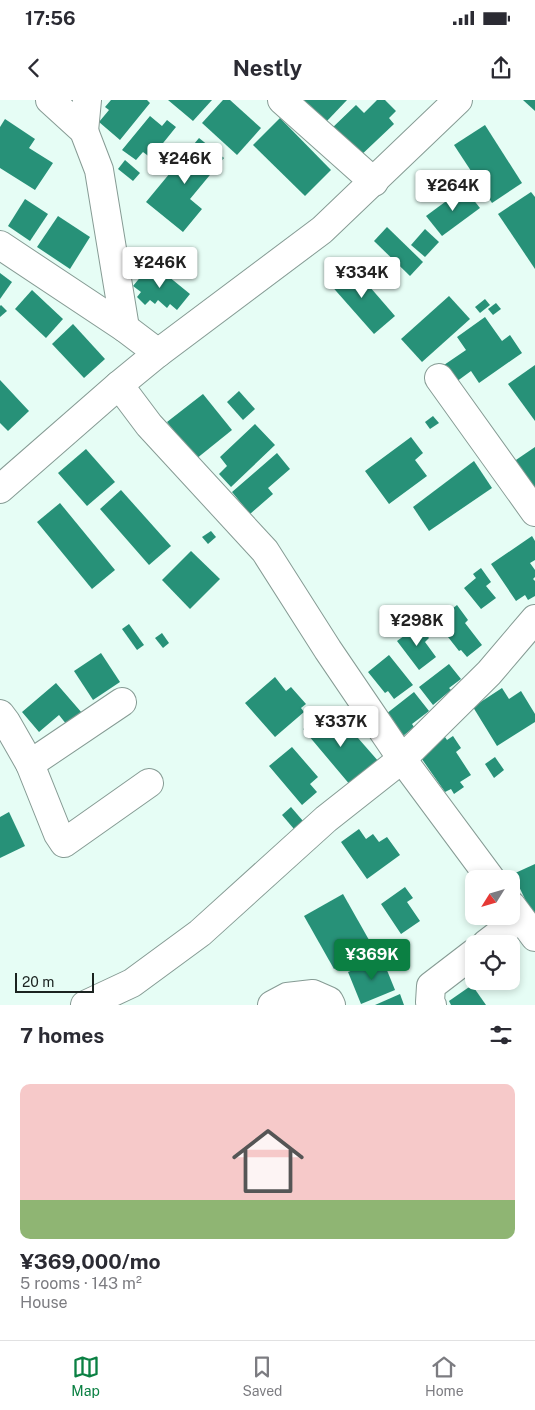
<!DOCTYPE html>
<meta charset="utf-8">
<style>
body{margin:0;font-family:"Public Sans",sans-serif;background:#f2f2f3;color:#2b2b33;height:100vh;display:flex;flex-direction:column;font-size:19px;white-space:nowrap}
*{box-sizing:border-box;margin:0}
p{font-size:16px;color:#7c7c81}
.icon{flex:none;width:28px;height:28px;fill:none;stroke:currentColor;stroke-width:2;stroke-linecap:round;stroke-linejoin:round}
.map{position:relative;height:905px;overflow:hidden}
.details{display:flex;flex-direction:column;background:#fff;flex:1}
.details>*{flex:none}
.needle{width:32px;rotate:233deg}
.buttons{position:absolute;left:465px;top:770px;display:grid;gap:10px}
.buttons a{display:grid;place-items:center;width:55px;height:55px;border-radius:10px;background:#fff;box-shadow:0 2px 8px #0003;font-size:25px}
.scale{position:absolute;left:15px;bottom:12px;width:79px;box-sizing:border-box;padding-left:5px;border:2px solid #1b2320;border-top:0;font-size:14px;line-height:18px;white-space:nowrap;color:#1b2320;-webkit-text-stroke:4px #e6fdf5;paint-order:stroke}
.price{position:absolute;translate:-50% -42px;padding:0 11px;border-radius:5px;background:#fff;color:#222;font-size:16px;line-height:32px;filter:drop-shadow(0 1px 2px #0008)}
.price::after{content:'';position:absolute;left:50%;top:30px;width:15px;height:11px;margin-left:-8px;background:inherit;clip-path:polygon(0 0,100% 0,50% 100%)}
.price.selected{background:#0b8043;color:#fff}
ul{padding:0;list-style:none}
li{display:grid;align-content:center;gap:10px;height:265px;padding:0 20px}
li span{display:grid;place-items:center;height:155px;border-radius:10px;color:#555}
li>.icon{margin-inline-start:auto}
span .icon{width:90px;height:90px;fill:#fffc;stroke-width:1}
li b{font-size:21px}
h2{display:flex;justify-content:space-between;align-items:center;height:60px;padding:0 20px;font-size:21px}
.status{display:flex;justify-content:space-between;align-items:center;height:35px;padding:0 25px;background:#fff;direction:ltr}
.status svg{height:14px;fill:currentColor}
header{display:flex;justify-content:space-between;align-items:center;height:65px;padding:0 20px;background:#fff;font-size:22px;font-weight:700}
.tabs{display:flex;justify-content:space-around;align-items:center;height:70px;border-top:1px solid #e1e1e2;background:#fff;font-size:14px;color:#7c7c81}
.tabs a{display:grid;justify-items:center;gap:2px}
.tabs .selected{color:#0b8043}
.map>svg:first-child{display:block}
</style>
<div class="status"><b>17:56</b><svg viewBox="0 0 49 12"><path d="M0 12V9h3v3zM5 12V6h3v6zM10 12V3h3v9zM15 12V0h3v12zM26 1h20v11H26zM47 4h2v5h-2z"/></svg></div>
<header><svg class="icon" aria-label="back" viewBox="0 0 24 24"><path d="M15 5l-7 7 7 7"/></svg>Nestly<svg class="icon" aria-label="share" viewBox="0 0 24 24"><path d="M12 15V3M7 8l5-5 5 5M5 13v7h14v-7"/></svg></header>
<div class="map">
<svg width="535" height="905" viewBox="0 0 535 905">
<rect width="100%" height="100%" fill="#e6fdf5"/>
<g fill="#279178">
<path d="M111,0h36l3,3 -30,37 -21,-18 10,-12 -4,-3z"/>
<path d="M168,0h44l-19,21z"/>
<path d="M223,0h7l31,28 -24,27 -35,-32z"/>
<path d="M304,0h43l-20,21z"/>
<path d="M377,0h8l11,11 -7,7 5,6 -37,35 -27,-29 26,-25 8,8z"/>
<path d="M523,0h12v11z"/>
<path d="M150,16l12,10 5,-6 9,7 -25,31 -8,-6 -7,8 -14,-10z"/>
<path d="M280,18l51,52 -26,26 -52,-51z"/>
<path d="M5,19l30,20 -6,9 24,15 -18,27 -35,-22v-41z"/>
<path d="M485,25l37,58 -30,20 -38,-58z"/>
<path d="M199,38l25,20 -34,41 12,10 -19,23 -37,-30z"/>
<path d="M125,60l15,13 -7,8 -15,-12z"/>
<path d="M464,88l16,20 -38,28 -16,-20z"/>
<path d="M531,92l4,5v72l-37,-55z"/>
<path d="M25,99l23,15 -18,27 -22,-15z"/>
<path d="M58,116l32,21 -20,32 -33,-22z"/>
<path d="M387,127l36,35 -13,14 -36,-35z"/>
<path d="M425,129l14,13 -14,15 -14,-12z"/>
<path d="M152,163l38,31 -13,16 -7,-6 -3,4 -9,-8 -3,4 -5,-4 -5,5 -8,-8 4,-5 -8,-6z"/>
<path d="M350,164l45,52 -21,18 -45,-51z"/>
<path d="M0,173l12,9 -12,17z"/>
<path d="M32,190l31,29 -17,19 -31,-29z"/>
<path d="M449,196l21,23 -48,43 -21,-23z"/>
<path d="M485,199l5,6 -10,8 -5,-6z"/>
<path d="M496,203l5,6 -8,6 -5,-6z"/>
<path d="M1,205l6,6 -7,6v-11z"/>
<path d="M485,217l17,24 8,-6 12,18 -43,30 -8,-12 -15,11 -12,-17 22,-15 -9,-13z"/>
<path d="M73,224l32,35 -21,19 -32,-34z"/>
<path d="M535,265v56l-27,-37z"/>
<path d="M0,280l29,31 -21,20 -8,-8z"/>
<path d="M239,291l16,18 -12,11 -16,-18z"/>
<path d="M203,294l29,36 -36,29 -29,-37z"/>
<path d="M433,316l6,7 -9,6 -5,-7z"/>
<path d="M255,324l20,21 -44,42 -12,-13 8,-8 -7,-9z"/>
<path d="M411,337l12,16 -8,7 12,16 -38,28 -24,-33z"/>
<path d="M535,347v43l-22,-28z"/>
<path d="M86,349l29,33 -28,24 -29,-33z"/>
<path d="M277,353l13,16 -22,19 5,6 -23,20 -18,-22z"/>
<path d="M474,361l18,27 -63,43 -16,-24z"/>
<path d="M121,390l50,56 -22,19 -49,-56z"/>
<path d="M60,403l55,67 -23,19 -55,-67z"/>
<path d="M211,431l5,6 -8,7 -6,-7z"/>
<path d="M532,436l3,5v19l-5,3 5,7v7l-2,2 2,2v15l-7,4 -3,-5 -9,6 -25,-37z"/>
<path d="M191,451l29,28 -30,30 -28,-29z"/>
<path d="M481,468l10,14 -5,4 10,12 -15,11 -17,-21 12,-10 -3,-4z"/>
<path d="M457,505l11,15 -3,3 17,22 -15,12 -6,-7 -2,1 -22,-28 3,-1 -2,-2z"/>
<path d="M129,524l15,21 -7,5 -15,-21z"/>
<path d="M419,525l10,13 -4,4 11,15 -17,13 -22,-29z"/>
<path d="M162,533l7,10 -6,5 -8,-10z"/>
<path d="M101,553l19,29 -27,18 -19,-29z"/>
<path d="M389,555l24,30 -19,14 -6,-8 -3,2 -17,-21z"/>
<path d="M449,564l12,15 -12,9 2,2 -18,15 -14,-18z"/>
<path d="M275,577l11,14 5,-4 15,17 -5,4 3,4 -29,25 -30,-34z"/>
<path d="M56,583l26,30 -15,12 -8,-10 -20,17 -17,-20z"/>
<path d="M502,588l7,11 12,-8 14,23v8l-38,24 -24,-39z"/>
<path d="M414,592l15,19 -17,13 2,3 -11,9 -17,-22z"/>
<path d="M327,609l20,24 4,-3 28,32 -28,24 -48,-57z"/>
<path d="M443,634l4,6 6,-4 8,12 -5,4 15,23 -11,7 4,5 -10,7 -3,-5 -6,3 -28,-40z"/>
<path d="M292,647l26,30 -8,7 7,8 -15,13 -33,-39z"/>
<path d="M495,657l9,13 -10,8 -9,-14z"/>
<path d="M291,707l12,14 -9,8 -12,-14z"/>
<path d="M9,712l16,34 -25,12v-41z"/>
<path d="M359,729l7,10 7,-5 6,8 8,-5 13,18 -33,24 -26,-37z"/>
<path d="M535,764v51l-2,1 -20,-42z"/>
<path d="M405,787l8,11 -6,4 13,19 -19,13 -20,-30z"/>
<path d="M343,794l30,53 -39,22 -30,-53z"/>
<path d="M382,858l13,32 -34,14 -13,-32z"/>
<path d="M472,885l14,20h-35l-2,-4z"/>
<path d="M400,894l4,11h-29z"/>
</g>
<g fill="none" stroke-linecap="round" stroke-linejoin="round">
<g stroke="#869b94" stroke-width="30">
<g id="minor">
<path d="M50,0l34,31 15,39 26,158"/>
<path d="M282,0l92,82"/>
<path d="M84,31l3,-31"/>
<path d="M439,278l96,134"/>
<path d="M119,285l30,40 116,126 63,99 74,109 89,120"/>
<path d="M0,614l6,8 24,42 92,-62"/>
<path d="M30,664l28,70 6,9 85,-60"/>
<path d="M511,805l24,32"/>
<path d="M486,844l34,-26"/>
<path d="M85,905l47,-22 68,-50 126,-114 76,-60 87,-86 46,-54"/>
<path d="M272,905l15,-8 26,-3 16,7 2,4"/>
<path d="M432,905l-2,-3 1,-16 43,-33"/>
</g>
</g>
<g stroke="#869b94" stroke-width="30">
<g id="tertiary">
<path d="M0,145l125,83 33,25"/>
<path d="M0,389l119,-104 39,-32 164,-123 136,-130"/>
</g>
</g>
<use href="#minor" stroke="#fff" stroke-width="28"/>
<use href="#tertiary" stroke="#fff" stroke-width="28"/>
</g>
</svg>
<div class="buttons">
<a><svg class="needle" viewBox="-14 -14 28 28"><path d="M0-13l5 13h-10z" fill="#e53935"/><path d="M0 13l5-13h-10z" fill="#7c7c81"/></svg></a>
<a><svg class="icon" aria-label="locate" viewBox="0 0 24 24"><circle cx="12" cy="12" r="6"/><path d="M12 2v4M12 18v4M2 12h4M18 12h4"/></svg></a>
</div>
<div class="scale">20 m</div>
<b class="price" style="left:185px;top:85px">¥246K</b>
<b class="price" style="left:453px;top:112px">¥264K</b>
<b class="price" style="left:160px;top:189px">¥246K</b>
<b class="price" style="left:362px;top:199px">¥334K</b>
<b class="price" style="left:417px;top:547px">¥298K</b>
<b class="price" style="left:341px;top:648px">¥337K</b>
<b class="price selected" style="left:372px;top:881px">¥369K</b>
</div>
<section class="details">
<h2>7 homes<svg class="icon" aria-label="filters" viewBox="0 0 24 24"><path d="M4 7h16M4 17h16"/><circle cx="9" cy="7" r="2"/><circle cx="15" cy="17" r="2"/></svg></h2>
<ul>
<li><span style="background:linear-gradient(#f6c9c9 75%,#8fb573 0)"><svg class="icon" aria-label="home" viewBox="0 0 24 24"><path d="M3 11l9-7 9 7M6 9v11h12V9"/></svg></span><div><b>¥369,000/mo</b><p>5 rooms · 143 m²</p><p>House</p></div></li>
</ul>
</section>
<nav class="tabs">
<a class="selected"><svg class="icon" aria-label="map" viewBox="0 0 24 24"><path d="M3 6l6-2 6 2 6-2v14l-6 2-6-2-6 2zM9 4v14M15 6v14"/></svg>Map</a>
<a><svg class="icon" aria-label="saved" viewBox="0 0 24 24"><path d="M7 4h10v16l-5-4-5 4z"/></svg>Saved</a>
<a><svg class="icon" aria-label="home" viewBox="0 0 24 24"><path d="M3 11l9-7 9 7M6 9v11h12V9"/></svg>Home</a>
</nav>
